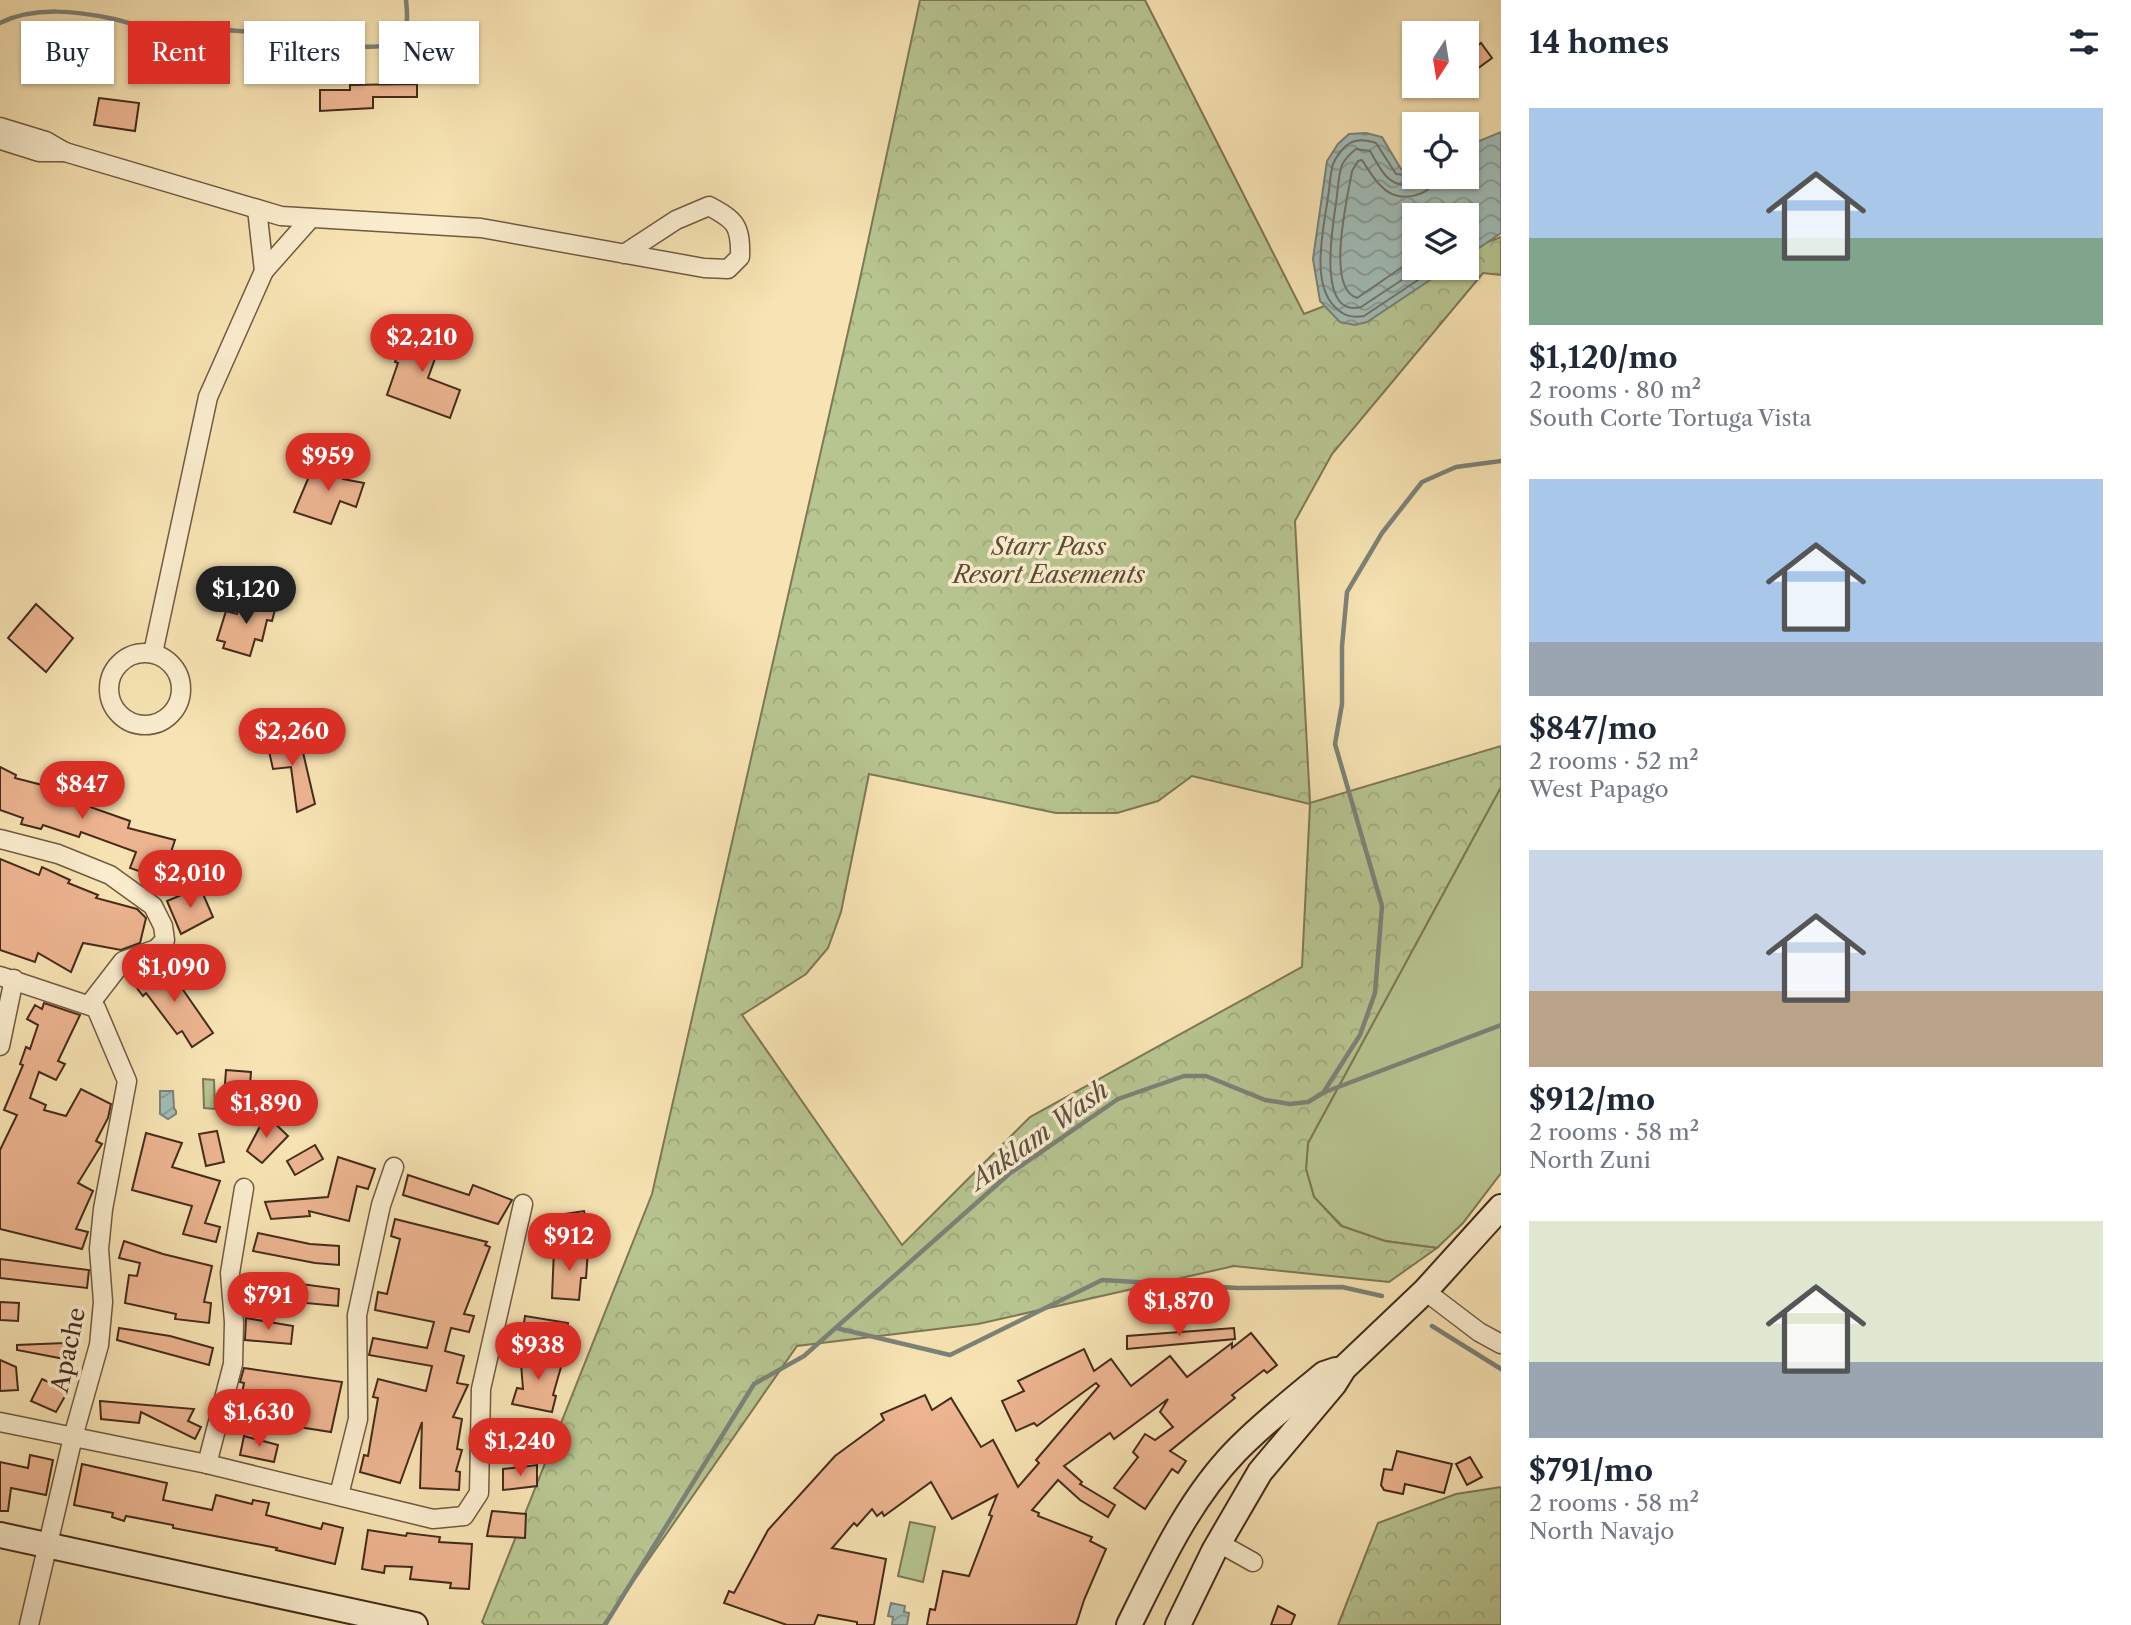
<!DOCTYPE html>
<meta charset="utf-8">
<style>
body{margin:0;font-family:"Libre Caslon Text",serif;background:#f2f2f3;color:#1f2937;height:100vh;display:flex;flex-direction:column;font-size:26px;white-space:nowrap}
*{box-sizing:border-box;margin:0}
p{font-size:23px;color:#747a83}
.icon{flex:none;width:38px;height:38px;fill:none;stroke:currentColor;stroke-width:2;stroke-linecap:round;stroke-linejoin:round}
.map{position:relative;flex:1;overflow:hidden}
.side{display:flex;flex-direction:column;background:#fff;width:630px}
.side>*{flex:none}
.banner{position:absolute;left:21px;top:21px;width:665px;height:63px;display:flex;gap:14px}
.needle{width:46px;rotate:192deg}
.tools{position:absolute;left:1402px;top:21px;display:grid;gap:14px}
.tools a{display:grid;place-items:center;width:77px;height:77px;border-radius:0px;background:#fff;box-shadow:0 2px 5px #0004;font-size:35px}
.price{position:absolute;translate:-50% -60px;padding:0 16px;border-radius:24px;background:#d93025;color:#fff;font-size:23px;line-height:46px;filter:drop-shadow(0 2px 4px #0008)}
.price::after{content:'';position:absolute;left:50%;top:42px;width:21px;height:16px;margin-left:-10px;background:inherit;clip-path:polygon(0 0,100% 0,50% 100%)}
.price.selected{background:#222;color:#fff}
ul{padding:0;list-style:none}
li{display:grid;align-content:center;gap:14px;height:371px;padding:0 28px}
li span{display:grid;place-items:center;height:217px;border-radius:0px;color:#555}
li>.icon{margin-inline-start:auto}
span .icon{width:126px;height:126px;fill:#fffc;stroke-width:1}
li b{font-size:30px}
h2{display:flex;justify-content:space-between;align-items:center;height:84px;padding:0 28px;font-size:30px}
.chip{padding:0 24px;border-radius:0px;background:#fff;box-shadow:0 2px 5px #0004;font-size:24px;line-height:63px}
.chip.selected{background:#d93025;color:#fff}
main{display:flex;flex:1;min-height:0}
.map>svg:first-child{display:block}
</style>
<main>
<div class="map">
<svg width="1501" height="1625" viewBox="0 0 1501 1625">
<defs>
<pattern id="park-crowns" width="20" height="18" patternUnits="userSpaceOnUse" patternTransform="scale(1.75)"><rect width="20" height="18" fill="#b7c591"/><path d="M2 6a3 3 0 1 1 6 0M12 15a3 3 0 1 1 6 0" fill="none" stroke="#9fa97c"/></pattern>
<pattern id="water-waves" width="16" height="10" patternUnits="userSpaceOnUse" patternTransform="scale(1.75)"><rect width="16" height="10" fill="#a1bcb7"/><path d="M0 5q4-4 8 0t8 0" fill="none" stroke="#859994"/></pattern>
</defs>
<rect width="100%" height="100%" fill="#f7e3b3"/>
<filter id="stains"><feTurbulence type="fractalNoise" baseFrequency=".00286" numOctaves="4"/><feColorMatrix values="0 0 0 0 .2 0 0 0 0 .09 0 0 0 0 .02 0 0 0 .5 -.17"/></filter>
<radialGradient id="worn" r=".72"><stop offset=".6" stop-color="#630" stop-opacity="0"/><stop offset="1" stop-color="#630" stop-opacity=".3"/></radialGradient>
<g fill="#b7c591" stroke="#7e7856" stroke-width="2">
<path d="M1501,787v386l-38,50 -26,25 -52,-7 -43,-15 -28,-29 -8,-28 2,-26z"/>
<path d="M203,1079l11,1 1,29 -11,-1z"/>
<path d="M910,1522l25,5 -12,55 -25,-6z"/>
</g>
<g fill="url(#park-crowns)" stroke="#7e7856" stroke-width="2" fill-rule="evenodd">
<path d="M920,0h225l159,314 118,-46h44l1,-18 34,-13v38l-18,-2 -151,181 -37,67 15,282 191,-57v41l-193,356 -2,26 8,28 27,29 44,15 52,7 -48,34 -155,-16 -256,58 -181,22 -194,279h-118l-3,-3 170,-428 206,-906zM869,774l187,39h61l41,-12 34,-25 118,28 -8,163 -272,150 -128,128 -160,-230 64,-41 22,-26 13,-36z"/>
<path d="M1501,1487v138h-163l40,-102 78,-29z"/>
</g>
<g fill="url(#water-waves)" stroke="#7c8279" stroke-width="2">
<path d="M1501,132v101l-34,23 -1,-41h-52v53h34l-81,54 -12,3 -15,-3 -20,-21 -7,-42 14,-98 11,-17 11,-10 17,-1 16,4 19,32h13v8h52l1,-31z"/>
<path d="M160,1091h13l1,17 2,3v3l-8,5 -8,-5z"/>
<path d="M891,1603l14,3 -1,6 5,1 -2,12h-15l1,-8 -5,-1z"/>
</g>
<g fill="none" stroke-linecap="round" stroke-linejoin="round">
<g stroke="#737469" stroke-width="2">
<path d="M1414,176l-18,-2 -20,-31c-9,-3 -18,-5 -26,0 -7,4 -14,14 -17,21 -3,10 -3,22 -5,33 -4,30 -18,86 7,110 9,9 16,11 29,9l72,-48"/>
<path d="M1414,259l-57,39c-32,-10 -9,-102 -5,-127l6,-10 4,-1c6,9 12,20 20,27 16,17 47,10 57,-10"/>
<path d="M1420,268l-59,39c-45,12 -28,-83 -25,-104 2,-12 2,-27 6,-38 3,-6 9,-12 14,-16l14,2c9,15 16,34 36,34 9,0 15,-1 21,-8"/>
</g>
<g stroke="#7c8279" stroke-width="4.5">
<path d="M0,23c35,-17 77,-12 114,-4 12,3 25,8 37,8 44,1 89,3 133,8 25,3 82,18 105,9 21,-8 19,-25 17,-44"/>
<path d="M1325,1092l176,-67"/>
<path d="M1432,1326l69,43"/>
<path d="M836,1328l114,27 152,-75 136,8 104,-1 40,9"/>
<path d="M605,1625l149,-241 50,-28 205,-182 109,-75 66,-23h22l59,24 25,4 18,-2 15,-9 37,-58 15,-42 7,-87 -47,-162 7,-40v-58l5,-54 35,-59 40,-51 34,-15 45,-6"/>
</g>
</g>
<g fill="#edb591" stroke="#452b1b" stroke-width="2">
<path d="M1466,35l10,12 5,-4 11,15 -26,19z"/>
<path d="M417,84v13h-44v11l-53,3v-21h30v-5z"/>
<path d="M99,98l40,5 -4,28 -41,-6z"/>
<path d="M425,324l20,7 -17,47 32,12 -10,28 -63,-23 11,-32 -3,-1 7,-19 3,1 5,-12 11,4z"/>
<path d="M330,462l17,8 -4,9 21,4 -8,24 -16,-6 -9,23 -37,-12 19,-45 12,4z"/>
<path d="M257,596l20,6 -5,19 -5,-1 -5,21 -7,-2 -5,17 -27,-8 2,-6 -8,-2 9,-29 11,3 3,-9 14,4z"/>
<path d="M36,604l37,34 -27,34 -38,-34z"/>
<path d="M264,729l28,12 1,9 9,-2 13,56 -18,8 -6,-45 -18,2z"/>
<path d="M0,767l16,8 -1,3 78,20 -3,9 40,14 -2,7 47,12 -15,45 -4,-8 -26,-9 6,-16 -55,-20 -2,5 -36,-12 -2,4 -20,-5 2,-6 -23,-8z"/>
<path d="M0,859l39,16 3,-8 28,13 -2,3 30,12 -2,3 41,11 9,9 -6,25 -19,7 -38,-7 -12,29 -33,-19 -3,9 -35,-12z"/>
<path d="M200,887l13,30 -32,17 -14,-33z"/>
<path d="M163,961l50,72 -21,14 -10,-16 -5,3 -31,-41 -3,3 -10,-13z"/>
<path d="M44,1003l36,12 -22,46 7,3 -9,16 -17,-8 -9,26 16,7 -2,5 22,6 15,-27 30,15 -3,14 -12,23 6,3 -24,39 15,8 -17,38 12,3 -6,17 -82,-20v-79l17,-35 -13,-5 19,-45 -3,-1 6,-17 4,2 8,-24 -11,-6 8,-14 7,4z"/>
<path d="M226,1070l25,2 -3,41 -25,-2z"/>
<path d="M266,1115l22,21 -26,27 -15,-12z"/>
<path d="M217,1131l7,31 -18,4 -7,-32z"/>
<path d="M146,1133l36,10 -10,24 48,14 -15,42 15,4 -4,15 -33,-8 9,-28 -60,-16z"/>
<path d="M315,1145l8,14 -28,16 -8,-14z"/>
<path d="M338,1157l37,12 -7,20 -11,-3 -8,35 -40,-10 1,5 -39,3 -6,-17 63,-5z"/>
<path d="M408,1175l61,20 4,-10 39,15 -14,24 -95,-29z"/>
<path d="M584,1211l4,16 -38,2v-13z"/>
<path d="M395,1219l92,23 -2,3 5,2 -26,67 10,2 -5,16 -18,-4 -6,23 19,5 -7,27 11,2 -15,32 9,2 -5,30 5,1 -6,21 4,1 -1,18 -39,-2 2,-66 -22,61 -40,-11 4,-17 4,1 10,-58 -5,-1 5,-18 48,12 6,-25 -63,-11 4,-17 54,10 7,-26 -59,-12 3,-18 9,2 13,-55 -9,-3z"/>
<path d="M258,1233l52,11 29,2v19l-24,-2 -62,-12z"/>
<path d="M124,1241l39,13 49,12 -8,36 7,1 -2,20 -34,-4 1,-5 -51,-11 4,-28 8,1 3,-13 -21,-5z"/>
<path d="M554,1249l34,1 -2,28h-5l-2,22 -27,-2z"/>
<path d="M0,1259l89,11 -2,18 -87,-10z"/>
<path d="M249,1277l90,12 -1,17 -88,-8 -5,-2z"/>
<path d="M0,1302l19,1 -1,18 -18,-1z"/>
<path d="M525,1316l43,7 -2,14 -43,-7z"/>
<path d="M246,1318l47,8 -2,18 -46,-4z"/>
<path d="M119,1328l51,8 43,12 -4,17 -92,-25z"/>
<path d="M1234,1328l1,11 -108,10v-13z"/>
<path d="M1251,1333l26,32 -10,8 -3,-3 -32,25 3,3 -65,53 16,10 -8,12 -6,-4 -27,40 -31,-21 24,-31 -5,-5 12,-18 10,6 18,-13 -13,-15 8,-13 -54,40 -4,-6 -46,33 18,16 -2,2 35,21 -7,12 -28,-17 -22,-20 -26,30 7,3 -1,3 54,21 -2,4 16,8 -22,51 -8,25h-149l3,-16 5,1 8,-39 26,5 23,-60 -3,-1 8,-20 -45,24 -21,-37 -47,34 -2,-4 -5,4 -5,-7 -15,17 -3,-3 -22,25 54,11 -12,66h-17v-3l-39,-7 -4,10h-27l-63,-22 5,-12 5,2 34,-63 67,-74 49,-36 -3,-6 44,-19 7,15 19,-12 30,49 12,-7 25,47 21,-24 -3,-3 63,-74 -3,-3 -59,43 -3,-3 -18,8 -14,-30 22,-10 -6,-10 66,-32 10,22 17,-12 20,27 39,-30 17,21 45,-34v5z"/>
<path d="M65,1343l14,3 -4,15 -58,-11v-5z"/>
<path d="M520,1351l43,9 -10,35 3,1 -4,16 -40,-8 5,-16 6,1z"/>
<path d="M0,1360l16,7 2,23 -18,1z"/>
<path d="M244,1368l98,14 -11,50 -84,-13 1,-4 -10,-2 6,-30 -4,-1z"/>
<path d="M42,1379l26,12 -12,21 -25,-11z"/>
<path d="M100,1401l94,8 -6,12 13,6 -6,12 -54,-27 -2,11 -38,-4z"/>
<path d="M505,1428l43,8 -4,19 -42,-7z"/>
<path d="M244,1436l34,9 -4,17 -34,-7z"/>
<path d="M1397,1451l55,13 -8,29 -39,-9 -2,10 -19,-4 -3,-5 3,-16 8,1z"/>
<path d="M30,1455l23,5 -7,35 -35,-7 -3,23h-8v-49l28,6z"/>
<path d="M1470,1457l12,20 -15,8 -11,-21z"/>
<path d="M82,1464l85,19 -4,17 49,10 4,-15 36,9 1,-4 16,3 -3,12 55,14 2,-6 20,5 -8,36 -59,-14 1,-2 -104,-20v-3l-47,-9 -2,5 -12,-4 1,-4 -39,-8z"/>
<path d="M537,1465v21l-34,4v-21z"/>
<path d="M492,1511l34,3 -1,24 -38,-2z"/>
<path d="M368,1530l38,6 1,-3 33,4 -1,5 33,2 -3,45 -19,-1 1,-5 -41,-4 2,-12 -27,-1 -1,7 -22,-4z"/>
<path d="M1278,1606l17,9 -4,10h-20z"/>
</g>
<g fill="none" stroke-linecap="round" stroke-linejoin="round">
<g stroke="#725941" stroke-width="21">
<g id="street">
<path d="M0,127l46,14 19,11h-26l-35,-11 -4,-3"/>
<path d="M65,152l216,64 200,12 223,40 24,1 12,-12c1,-32 -5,-37 -31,-51l-33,14 -52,34"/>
<path d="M264,271l47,-53"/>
<circle cx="145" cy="689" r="36"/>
<path d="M153,653l55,-256 56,-126 -7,-62"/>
<path d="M0,839l58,15 52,21 43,31 10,20 2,14 -9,9 -33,12 -34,44"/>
<path d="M0,976l96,32 31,73 -24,128 -4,40 4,53 -4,43 -26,92 -44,188"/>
<path d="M0,1046l14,-67"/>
<path d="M1425,1291l54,41 22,12"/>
<path d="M0,1422l207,42 226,55 31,-3 15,-23 2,-104 42,-185"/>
<path d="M207,1464l26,-100 1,-42 -4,-49 14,-85"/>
<path d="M339,1495l19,-76 -1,-104 24,-110 13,-38"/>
<path d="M1219,1543l34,19"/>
</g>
</g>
<g stroke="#452b1b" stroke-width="28">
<g id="secondary">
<path d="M0,1535l415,90"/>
<path d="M1129,1625c30,-60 59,-124 106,-173 27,-28 59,-53 89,-78l12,-4"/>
<path d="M1178,1625l36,-74 46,-79 74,-88 10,-16 81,-77 76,-84"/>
</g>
</g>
<use href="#street" stroke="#faedce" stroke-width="18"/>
<use href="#secondary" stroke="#faedce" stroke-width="24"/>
</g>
<g text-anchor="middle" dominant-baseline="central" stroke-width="7" stroke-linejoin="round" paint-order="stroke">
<g font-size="24" font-style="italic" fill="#5c4a33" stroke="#faedce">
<text x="1049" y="546">Starr Pass<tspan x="1049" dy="28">Resort Easements</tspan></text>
</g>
<g font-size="24" fill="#452b1b" stroke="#faedce">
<text transform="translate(68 1350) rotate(-78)">Apache</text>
</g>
<g font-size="26" font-style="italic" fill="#5c4f42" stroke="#faedce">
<text transform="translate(1039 1135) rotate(-36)">Anklam Wash</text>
</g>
</g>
<rect width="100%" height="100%" filter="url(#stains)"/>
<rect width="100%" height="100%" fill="url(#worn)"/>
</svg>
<div class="tools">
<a><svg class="needle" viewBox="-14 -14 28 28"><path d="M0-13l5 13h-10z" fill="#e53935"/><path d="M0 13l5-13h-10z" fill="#747a83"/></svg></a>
<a><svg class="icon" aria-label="locate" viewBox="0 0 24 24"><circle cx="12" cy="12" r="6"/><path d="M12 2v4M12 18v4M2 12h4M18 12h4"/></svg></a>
<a><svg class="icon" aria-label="layers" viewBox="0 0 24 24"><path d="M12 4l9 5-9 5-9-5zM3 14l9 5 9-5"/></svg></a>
</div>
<b class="price" style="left:422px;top:374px">$2,210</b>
<b class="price" style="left:328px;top:493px">$959</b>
<b class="price selected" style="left:246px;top:626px">$1,120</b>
<b class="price" style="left:292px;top:768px">$2,260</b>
<b class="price" style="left:82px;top:821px">$847</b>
<b class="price" style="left:190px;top:910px">$2,010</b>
<b class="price" style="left:174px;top:1004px">$1,090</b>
<b class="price" style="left:266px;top:1140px">$1,890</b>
<b class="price" style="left:569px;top:1273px">$912</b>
<b class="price" style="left:268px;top:1332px">$791</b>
<b class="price" style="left:1179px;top:1338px">$1,870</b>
<b class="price" style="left:538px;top:1382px">$938</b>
<b class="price" style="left:259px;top:1449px">$1,630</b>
<b class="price" style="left:520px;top:1478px">$1,240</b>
<div class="banner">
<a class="chip">Buy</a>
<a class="chip selected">Rent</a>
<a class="chip">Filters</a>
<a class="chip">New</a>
</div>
</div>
<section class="side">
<h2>14 homes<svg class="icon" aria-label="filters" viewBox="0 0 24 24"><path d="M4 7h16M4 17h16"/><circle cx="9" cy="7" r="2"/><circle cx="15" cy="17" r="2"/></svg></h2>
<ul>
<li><span style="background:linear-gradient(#a9c7e8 60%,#7fa58c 0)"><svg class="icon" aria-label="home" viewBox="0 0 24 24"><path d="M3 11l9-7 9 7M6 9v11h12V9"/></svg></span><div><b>$1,120/mo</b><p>2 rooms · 80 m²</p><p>South Corte Tortuga Vista</p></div></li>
<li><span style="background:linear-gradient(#a9c7e8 75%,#9aa5b1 0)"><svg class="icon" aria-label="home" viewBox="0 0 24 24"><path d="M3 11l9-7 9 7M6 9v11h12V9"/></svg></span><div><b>$847/mo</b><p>2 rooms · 52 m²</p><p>West Papago</p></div></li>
<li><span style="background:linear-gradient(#c9d6e8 65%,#b9a48a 0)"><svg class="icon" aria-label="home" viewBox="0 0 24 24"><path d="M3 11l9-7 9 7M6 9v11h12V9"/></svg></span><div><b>$912/mo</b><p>2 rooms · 58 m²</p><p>North Zuni</p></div></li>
<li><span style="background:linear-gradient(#dfe7d0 65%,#9aa5b1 0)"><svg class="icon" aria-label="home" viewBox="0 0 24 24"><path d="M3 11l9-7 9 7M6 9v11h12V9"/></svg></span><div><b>$791/mo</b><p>2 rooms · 58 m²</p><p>North Navajo</p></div></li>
</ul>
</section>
</main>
